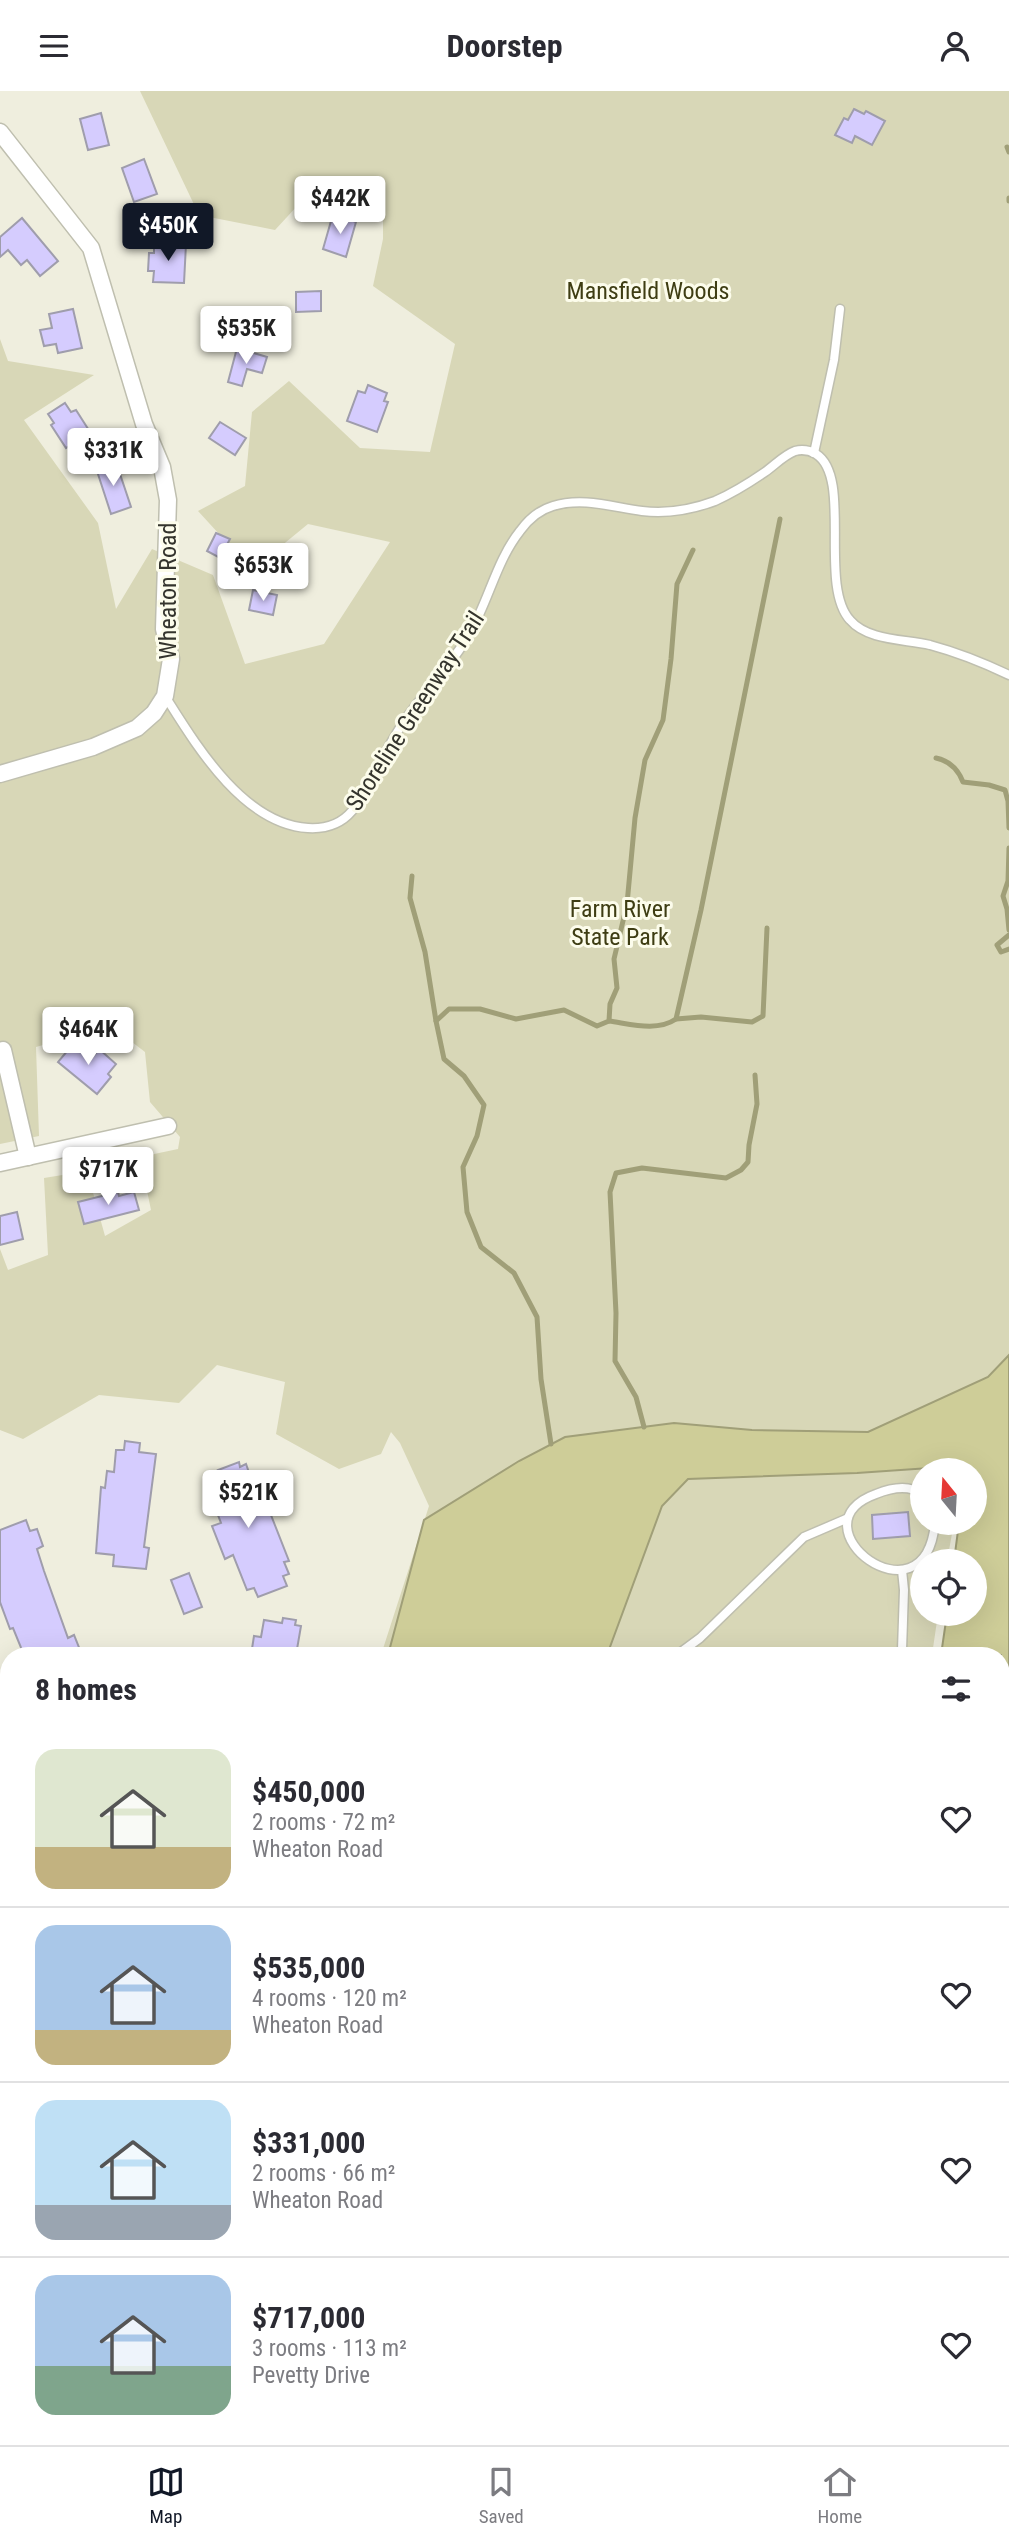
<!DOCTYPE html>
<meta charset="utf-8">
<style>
body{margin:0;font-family:"Roboto Condensed",sans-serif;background:#f7f7f7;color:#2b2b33;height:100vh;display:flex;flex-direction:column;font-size:26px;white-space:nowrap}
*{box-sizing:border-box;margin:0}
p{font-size:23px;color:#7c7c81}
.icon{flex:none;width:38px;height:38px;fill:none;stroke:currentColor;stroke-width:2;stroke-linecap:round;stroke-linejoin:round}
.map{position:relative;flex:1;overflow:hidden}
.panel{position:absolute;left:0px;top:1556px;width:1010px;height:800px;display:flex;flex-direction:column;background:#fff;border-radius:28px 28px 0 0;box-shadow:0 7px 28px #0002}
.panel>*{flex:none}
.needle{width:46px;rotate:342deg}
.controls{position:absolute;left:910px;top:1367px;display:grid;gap:14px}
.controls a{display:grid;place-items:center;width:77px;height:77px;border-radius:50%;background:#fff;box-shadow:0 7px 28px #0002;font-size:35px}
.price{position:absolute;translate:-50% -60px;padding:0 16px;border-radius:7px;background:#fff;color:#222;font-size:23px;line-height:46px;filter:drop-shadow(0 2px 4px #0008)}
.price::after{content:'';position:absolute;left:50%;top:42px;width:21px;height:16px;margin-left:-10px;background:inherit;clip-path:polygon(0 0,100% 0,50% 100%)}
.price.selected{background:#111827;color:#fff}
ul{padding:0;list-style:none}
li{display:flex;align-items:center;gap:21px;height:175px;padding:0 35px}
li+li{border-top:2px solid #e1e1e2}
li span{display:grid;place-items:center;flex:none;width:196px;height:140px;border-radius:21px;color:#555}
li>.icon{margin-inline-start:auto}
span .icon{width:84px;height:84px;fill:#fffc;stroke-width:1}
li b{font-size:30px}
h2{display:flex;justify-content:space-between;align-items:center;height:84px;padding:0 35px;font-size:30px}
header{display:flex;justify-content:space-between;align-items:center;height:91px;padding:0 35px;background:#fff;font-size:32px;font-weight:700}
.tab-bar{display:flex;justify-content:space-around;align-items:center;height:98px;border-top:2px solid #e1e1e2;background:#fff;font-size:19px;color:#7c7c81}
.tab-bar a{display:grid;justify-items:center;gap:4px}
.tab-bar .selected{color:#111827}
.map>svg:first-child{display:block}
</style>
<header><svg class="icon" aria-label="menu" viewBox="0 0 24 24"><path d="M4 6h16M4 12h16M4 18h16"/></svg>Doorstep<svg class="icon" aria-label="person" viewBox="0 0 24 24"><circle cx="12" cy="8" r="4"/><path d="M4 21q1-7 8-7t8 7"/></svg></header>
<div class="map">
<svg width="1009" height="2354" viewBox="0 0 1009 2354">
<rect width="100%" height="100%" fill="#efeede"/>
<g fill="#d8d7b7">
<path d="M140,0h869v1264l-45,115h-42v53h32l-7,38h-25v52l16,1 -6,41h-551l48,-149 -29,-63 -9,-11 -10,22 -42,15 -63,-35 9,-52 -68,-17 -38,38 -80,-8 -76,44 -23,-9v-181l8,21 40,-15 -4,-77 43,-7 18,65 46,-26 -11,-53 38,-8 2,-12 -30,-35 -5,-50 -34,-26 -75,21 3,89 -39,8v-805l8,22 86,14 -70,45 74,103 18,86 36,-60 61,26 32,89 79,-20 66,-102 -82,-18 -56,46 -54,-59 47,-25 7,-74 37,-31 71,67 70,4 25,-108 -82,-58 10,-47v-51l-84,16 -24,26 -76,-15z"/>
<path d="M9,2232v60l-9,3v-61z"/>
<path d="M89,2347h395l-1,7h-390z"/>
</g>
<g fill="#cecd98" stroke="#a09f78" stroke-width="2">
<path d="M1009,1264v850l-8,-7v-543h-60l6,-41 28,-1v-52h-21l5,-38h16v-53h-28l-3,-3 -87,6 -169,6 -26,27 -55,149h-219l36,-135 95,-59 46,-24 109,-14 78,7 116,2 120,-55z"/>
<path d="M1009,2207v147h-48l1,-7h39v-134z"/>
</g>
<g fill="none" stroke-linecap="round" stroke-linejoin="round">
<g stroke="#a09f78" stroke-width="5">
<path d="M1007,56l2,5"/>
<path d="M1009,107v3"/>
<path d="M936,667c14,3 22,11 27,24l26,3 16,5 3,11 1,27"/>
<path d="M1009,757l-1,33 -5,15 4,13 2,21"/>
<path d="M412,785l-2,22 15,54 11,69"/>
<path d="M1009,844l-12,10 4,7 8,-3"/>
<path d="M676,928l25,-2 51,5 11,-6 4,-88"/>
<path d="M609,930c22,3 48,11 67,-2l25,-109 79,-391"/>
<path d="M644,1336l-8,-30 -21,-36 1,-48 -6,-121 6,-19 26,-5 84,10 15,-8 7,-8 1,-17 8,-41 -2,-29"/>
<path d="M551,1353l-10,-65 -4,-62 -23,-44 -33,-26 -14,-35 -4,-45 14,-31 7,-31 -20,-29 -20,-17 -8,-38 13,-12h31l36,10 48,-9 33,16 12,-5 1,-17 7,-16 -3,-29 13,-55 8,-86 10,-58 18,-40 8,-61 6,-75 16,-34"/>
<path d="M337,2347l4,7"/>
</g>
</g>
<g fill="#d5ccfe" stroke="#9f9dac" stroke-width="2">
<path d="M854,18l10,5 2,-3 19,10 -13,24 -17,-9 -3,7 -17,-8 9,-17 4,2z"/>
<path d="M101,22l8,32 -21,5 -8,-31z"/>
<path d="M144,68l13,35 -23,8 -12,-34z"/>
<path d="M333,123l23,8 -10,35 -23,-8z"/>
<path d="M22,127l36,43 -18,15 -13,-16 -6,5 -13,-15 -8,7v-20z"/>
<path d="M154,152l32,1 -2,39 -31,-1 1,-11h-6l1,-18h5z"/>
<path d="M321,200v20l-25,1v-20z"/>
<path d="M73,218l9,39 -24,5 -2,-9 -12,2 -4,-16 12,-2 -3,-14z"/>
<path d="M237,257l30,9 -5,16 -15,-4 -5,17 -14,-4z"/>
<path d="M368,294l19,8 -3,8 4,1 -11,30 -30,-11 11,-30 7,2z"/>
<path d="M65,312l6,9 5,-2 14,22 -24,16 -15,-23 3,-2 -6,-9z"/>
<path d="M220,331l26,16 -11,17 -26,-17z"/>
<path d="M116,371l15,45 -20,7 -15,-46z"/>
<path d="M216,442l14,6 -10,19 -13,-7z"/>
<path d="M253,499l24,5 -4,20 -24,-5z"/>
<path d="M73,953l18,15 8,-10 17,15 -8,10 3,3 -14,17 -39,-32z"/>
<path d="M118,1101l1,4 15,-4 5,18 -55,14 -6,-22z"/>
<path d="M17,1121l6,27 -23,6v-29z"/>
<path d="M125,1350l15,2 -1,9 17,2 -12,93 5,1 -3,21 -33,-3 1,-11 -18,-2 5,-66 4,1 2,-17 7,1 2,-22h8z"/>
<path d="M239,1371l1,5 6,-3 7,20 5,-2 31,79 -5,1 5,12 -6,2 4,10 -29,11 -4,-9 -7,2 -14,-35 -8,4 -13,-33 9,-3 -12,-31 6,-2 -5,-13 10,-4 -2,-3z"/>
<path d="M908,1421l2,24 -37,3 -1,-24z"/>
<path d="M26,1429l4,11 7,-2 6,17 -6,3 7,22 24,67 6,-3 8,20h-58l-11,-27 -3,1 -10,-27v-72z"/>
<path d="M189,1482l13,34 -18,7 -13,-34z"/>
<path d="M283,1527l13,2 -1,5 6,1 -5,29h-45l3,-19 7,1 3,-17 18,3z"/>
</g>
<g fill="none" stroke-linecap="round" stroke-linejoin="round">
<g stroke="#bfbfaf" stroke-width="11">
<g id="lane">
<path d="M814,362l20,-93 6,-51"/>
<path d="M165,605c31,49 78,128 143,132 17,1 33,-4 44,-17 19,-29 33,-62 53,-91 21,-31 48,-56 66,-89 18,-32 26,-71 49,-100 8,-11 19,-21 33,-25 30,-9 59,1 89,5 25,3 49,-1 73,-10 18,-8 34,-18 50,-29 10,-7 19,-17 30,-21 8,-2 14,-1 21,3 37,23 2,131 34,166 18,21 55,19 80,25 26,7 54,18 79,30"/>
<path d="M922,1403c-14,-10 -31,-6 -46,0 -87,31 49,136 59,29"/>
<path d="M902,1479l2,20 -2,60"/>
<path d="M677,1564l23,-17 104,-101 42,-18"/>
<path d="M0,2239l9,-3"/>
</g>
</g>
<g stroke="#bfbfaf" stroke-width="19">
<g id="street">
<path d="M0,41l91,116 53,176 18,43 6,33 -4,129 7,30 -6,37 -11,17 -17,15 -44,19 -93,27"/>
<path d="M3,959l25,107"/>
<path d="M0,1072l168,-37"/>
<path d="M703,2347l8,7"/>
<path d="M807,2347v7"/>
<path d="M583,2354l1,-7"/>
</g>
</g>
<use href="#lane" stroke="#fff" stroke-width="8"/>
<use href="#street" stroke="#fff" stroke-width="16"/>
</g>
<g text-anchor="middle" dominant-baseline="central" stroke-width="6" stroke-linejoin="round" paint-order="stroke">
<g font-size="24" fill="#3e3d13" stroke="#fcfceb">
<text x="648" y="200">Mansfield Woods</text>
<text x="620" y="818">Farm River<tspan x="620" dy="28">State Park</tspan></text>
</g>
<g font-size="24" fill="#34342d" stroke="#fcfceb">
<text transform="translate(168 500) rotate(-90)">Wheaton Road</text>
<text transform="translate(415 620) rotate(-57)">Shoreline Greenway Trail</text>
</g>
</g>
</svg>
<div class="controls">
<a><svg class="needle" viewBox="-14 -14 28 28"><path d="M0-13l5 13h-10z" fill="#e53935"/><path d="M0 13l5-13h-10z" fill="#7c7c81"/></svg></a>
<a><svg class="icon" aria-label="locate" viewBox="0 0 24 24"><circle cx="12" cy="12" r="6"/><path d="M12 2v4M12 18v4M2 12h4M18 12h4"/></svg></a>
</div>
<b class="price" style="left:340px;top:145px">$442K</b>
<b class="price selected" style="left:168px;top:172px">$450K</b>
<b class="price" style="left:246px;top:275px">$535K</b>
<b class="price" style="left:113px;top:397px">$331K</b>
<b class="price" style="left:263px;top:512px">$653K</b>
<b class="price" style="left:88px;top:976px">$464K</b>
<b class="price" style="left:108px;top:1116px">$717K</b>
<b class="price" style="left:248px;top:1439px">$521K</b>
<section class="panel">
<h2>8 homes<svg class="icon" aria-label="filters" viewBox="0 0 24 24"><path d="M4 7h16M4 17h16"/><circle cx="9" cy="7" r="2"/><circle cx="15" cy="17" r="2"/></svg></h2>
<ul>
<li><span style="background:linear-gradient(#dfe7d0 70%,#c2b280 0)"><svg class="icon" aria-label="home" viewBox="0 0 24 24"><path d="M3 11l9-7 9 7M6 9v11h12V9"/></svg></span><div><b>$450,000</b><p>2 rooms · 72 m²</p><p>Wheaton Road</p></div><svg class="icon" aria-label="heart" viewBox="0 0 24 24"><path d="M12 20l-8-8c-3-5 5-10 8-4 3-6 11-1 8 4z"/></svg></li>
<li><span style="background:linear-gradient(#a9c7e8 75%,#c2b280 0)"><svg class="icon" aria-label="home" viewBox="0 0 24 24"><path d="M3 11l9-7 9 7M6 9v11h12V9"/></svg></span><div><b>$535,000</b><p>4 rooms · 120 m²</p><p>Wheaton Road</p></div><svg class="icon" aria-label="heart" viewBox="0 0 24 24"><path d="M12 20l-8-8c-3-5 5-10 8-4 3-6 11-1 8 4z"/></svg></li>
<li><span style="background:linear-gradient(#bfe0f5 75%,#9aa5b1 0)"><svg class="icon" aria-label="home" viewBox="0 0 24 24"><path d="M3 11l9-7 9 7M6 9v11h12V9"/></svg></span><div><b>$331,000</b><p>2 rooms · 66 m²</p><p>Wheaton Road</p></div><svg class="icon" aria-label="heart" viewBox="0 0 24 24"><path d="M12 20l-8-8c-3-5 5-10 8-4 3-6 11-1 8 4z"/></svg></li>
<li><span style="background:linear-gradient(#a9c7e8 65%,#7fa58c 0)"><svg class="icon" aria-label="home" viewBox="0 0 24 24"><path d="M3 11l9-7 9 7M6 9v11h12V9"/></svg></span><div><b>$717,000</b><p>3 rooms · 113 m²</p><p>Pevetty Drive</p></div><svg class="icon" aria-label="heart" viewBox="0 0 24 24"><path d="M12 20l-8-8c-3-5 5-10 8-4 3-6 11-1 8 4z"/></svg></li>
</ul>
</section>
</div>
<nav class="tab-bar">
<a class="selected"><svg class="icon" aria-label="map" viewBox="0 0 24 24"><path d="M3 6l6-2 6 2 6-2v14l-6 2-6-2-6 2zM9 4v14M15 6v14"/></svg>Map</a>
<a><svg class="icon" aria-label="saved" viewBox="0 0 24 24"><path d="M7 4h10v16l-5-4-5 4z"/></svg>Saved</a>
<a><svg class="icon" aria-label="home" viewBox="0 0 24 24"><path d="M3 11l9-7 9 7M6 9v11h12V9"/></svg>Home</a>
</nav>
